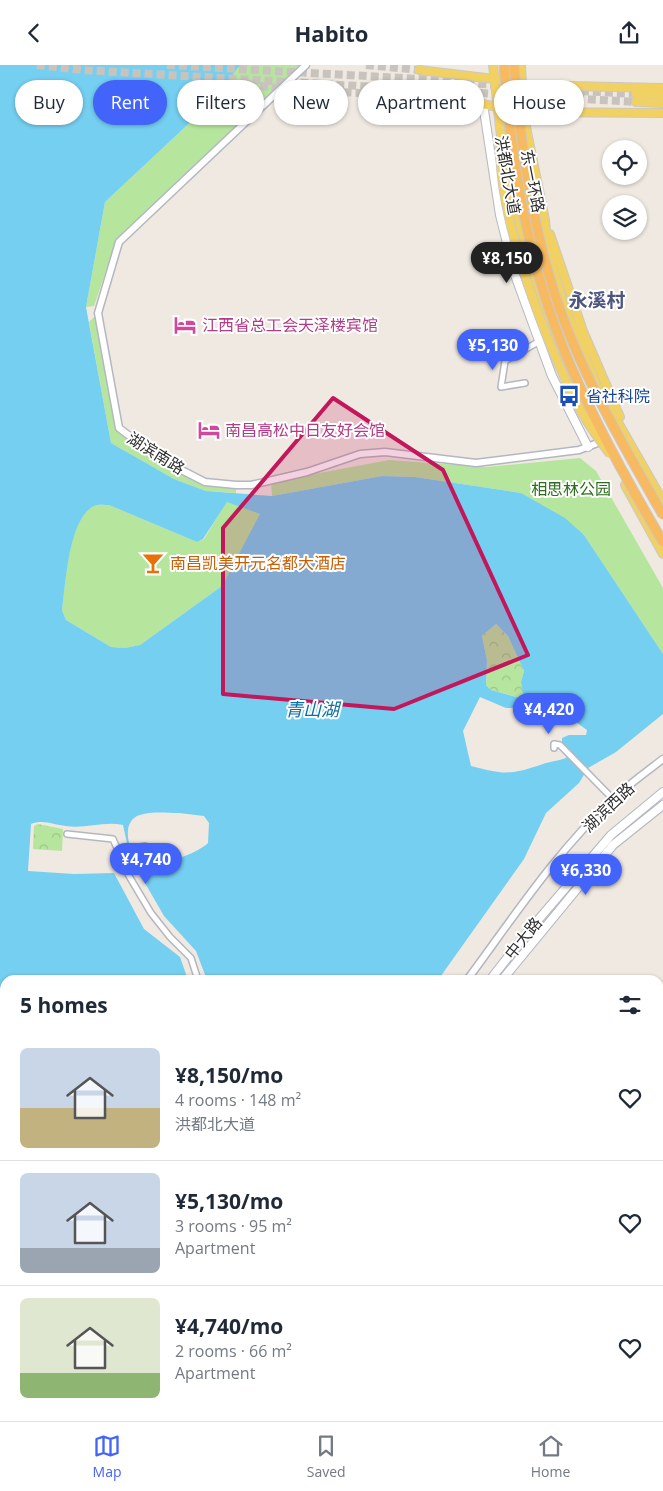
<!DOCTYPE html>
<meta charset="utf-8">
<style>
body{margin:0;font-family:"Open Sans","Noto Sans SC",sans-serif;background:#f6f6f7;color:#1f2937;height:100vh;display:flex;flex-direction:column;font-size:19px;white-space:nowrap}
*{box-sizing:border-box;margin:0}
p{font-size:16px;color:#747a83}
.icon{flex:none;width:28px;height:28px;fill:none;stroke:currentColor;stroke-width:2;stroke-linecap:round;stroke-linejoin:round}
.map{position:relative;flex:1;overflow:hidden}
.drawer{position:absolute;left:0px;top:910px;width:664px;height:446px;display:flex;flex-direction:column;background:#fff;border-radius:15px 15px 0 0;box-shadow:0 1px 4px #0004}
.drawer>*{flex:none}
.top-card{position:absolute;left:15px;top:15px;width:634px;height:45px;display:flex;gap:10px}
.fabs{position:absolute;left:602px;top:75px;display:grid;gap:10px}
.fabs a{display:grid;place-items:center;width:45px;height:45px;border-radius:50%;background:#fff;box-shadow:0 1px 4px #0004;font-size:25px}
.price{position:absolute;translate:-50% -42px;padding:0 11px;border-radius:18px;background:#4264fb;color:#fff;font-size:16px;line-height:32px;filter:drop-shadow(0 1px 2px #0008)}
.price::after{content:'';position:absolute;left:50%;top:30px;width:15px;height:11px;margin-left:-8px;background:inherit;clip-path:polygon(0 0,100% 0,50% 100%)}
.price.selected{background:#222;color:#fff}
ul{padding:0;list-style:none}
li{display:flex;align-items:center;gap:15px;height:125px;padding:0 20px}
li+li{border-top:1px solid #e0e1e3}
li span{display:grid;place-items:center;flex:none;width:140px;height:100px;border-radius:8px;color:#555}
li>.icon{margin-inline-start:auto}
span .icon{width:60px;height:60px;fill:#fffc;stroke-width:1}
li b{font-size:21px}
h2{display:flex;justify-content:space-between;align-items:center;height:60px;padding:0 20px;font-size:21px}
.tag{padding:0 18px;border-radius:22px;background:#fff;box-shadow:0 1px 4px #0004;font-size:18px;line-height:45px}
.tag.selected{background:#4264fb;color:#fff}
header{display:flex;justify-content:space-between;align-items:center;height:65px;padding:0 20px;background:#fff;font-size:22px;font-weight:700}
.dock{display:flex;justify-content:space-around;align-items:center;height:70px;border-top:1px solid #e0e1e3;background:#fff;font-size:14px;color:#747a83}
.dock a{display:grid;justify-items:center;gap:2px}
.dock .selected{color:#4264fb}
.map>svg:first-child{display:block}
</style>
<header><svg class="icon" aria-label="back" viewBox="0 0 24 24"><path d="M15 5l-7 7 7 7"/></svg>Habito<svg class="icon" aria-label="share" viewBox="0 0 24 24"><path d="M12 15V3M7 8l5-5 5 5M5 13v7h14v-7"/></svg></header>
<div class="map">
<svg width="663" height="1356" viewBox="0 0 663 1356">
<defs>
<pattern id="forest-crowns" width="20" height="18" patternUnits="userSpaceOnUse" patternTransform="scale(1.25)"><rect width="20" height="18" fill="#b6e59e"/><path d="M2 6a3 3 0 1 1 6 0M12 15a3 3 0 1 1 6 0" fill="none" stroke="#9dc588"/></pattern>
</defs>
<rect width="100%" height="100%" fill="#efe9e1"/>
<g fill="url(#forest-crowns)">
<path d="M496,559l12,12 16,35 -3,11 4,17 -34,-9 -5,-5 1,-25 -5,-24z"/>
<path d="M38,759l25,5 -1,22 -29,-2 1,-23z"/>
</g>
<g fill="#b6e59e">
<path d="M240,0h61l-185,177 -22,64 -8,1 19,-105 108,-101z"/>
<path d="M98,248l21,115 12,12 74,42 31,3v8l-30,-2 -32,-12 -63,-36 -22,-121z"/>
<path d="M580,393l16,13 67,117v66l-79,-119 -63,-42 -106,-16 -33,-1 -110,20 -1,-14 118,-22 97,7z"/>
<path d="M227,436l34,13 -39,72 -82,59 -15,3 -14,-1 -45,-27 -4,-10c4,-26 5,-91 32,-104 4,-2 11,-1 15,-1l88,37 7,-3z"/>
</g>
<path fill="#75cff0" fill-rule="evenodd" d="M0,0h240l-27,36 -108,101 -19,105 25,136 63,36 32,12 66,5 110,-20 33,1 106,16 44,25 19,17 79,119v60l-47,38 -28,16 -9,15 -33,30 -22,46 -86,121h-231l-11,-29 -32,-35 -34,-59 -7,-32c-19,-4 -38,4 -57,1 -12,-1 -23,-7 -35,-2l-3,47 46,3 40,-1 30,56 36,28 8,23h-183v279l-5,-2zM227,437l33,12 -38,72 -82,59 -15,3 -14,-1 -45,-27 -4,-10c4,-26 6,-91 32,-104 4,-2 11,-1 15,-1l88,37 6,-3zM496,559l12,12 16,35 -3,11 3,17 -33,-9 -5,-5 1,-25 -5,-24zM480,632l26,11h15l3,-4c20,-4 47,14 63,26l-1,5h-17l-7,3v5l6,9 -2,6c-7,3 -15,3 -23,6 -33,11 -38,11 -72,2l-8,-35zM179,748l25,3 5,7 -1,20c-11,11 -54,27 -69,17 -12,-10 -18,-40 1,-45 12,-4 27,-2 39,-2z"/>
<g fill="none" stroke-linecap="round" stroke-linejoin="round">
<g stroke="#c8c4bd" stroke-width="8" stroke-dasharray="8 4" stroke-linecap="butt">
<path d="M37,0l45,5 554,32"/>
<path d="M167,0l253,14 102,8"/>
<path d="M366,0l53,5"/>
<path d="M248,19l35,5 135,7"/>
<path d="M545,24l91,5"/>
</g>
<g stroke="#b4b7c1" stroke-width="8">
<g id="minor">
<path d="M573,21c-11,8 -11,18 0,26"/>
<path d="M525,318l-24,4 4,-26 33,-19"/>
<path d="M554,683v-4l6,1 53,54"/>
<path d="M67,769l46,5 16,37 22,37 19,24 21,21 7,22"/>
<path d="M119,786l26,-5"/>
<path d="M659,1239h4"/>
<path d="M519,1356l2,-5"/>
</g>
</g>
<g stroke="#b4b7c1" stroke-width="9">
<g id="tertiary">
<path d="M306,0l-187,177 -21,71 21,115 41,31 45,23 31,3h15l56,-13 53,-18 25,-2 91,11 103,-13 24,-9"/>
<path d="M467,915c46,-62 89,-128 146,-181 15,-14 33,-27 50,-40"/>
<path d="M89,1356l3,-5"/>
</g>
</g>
<g stroke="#b4b7c1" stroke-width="10">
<g id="secondary">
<path d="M483,39l17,111 15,60 37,101 36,71"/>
<path d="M490,915l36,-46 85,-99 52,-43"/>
<path d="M502,915l111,-135 50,-40"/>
<path d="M289,1356v-5"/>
<path d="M297,1356v-5"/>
</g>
</g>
<g stroke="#c9c9c9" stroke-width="10">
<g id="primary">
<path d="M493,0l8,71 20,108 25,77 37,83"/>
<path d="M521,0l2,47 22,108 3,32 15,50 33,82 67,117"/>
<path d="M419,5l75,9 29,6 140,3"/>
<path d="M636,29l27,1"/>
<path d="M418,31l39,3 66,13 140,1"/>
<path d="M636,37l27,1"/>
<path d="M550,169l33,97 37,86"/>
<path d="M625,420l38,69"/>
</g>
</g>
<use href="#minor" stroke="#fff" stroke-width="5"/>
<use href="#tertiary" stroke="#fff" stroke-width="6"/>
<use href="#secondary" stroke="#fff" stroke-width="8"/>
<use href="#primary" stroke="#f2d163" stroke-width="8"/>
<g stroke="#c9c9c9" stroke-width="10" stroke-linecap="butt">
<path id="primary-bridge" d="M501,71c-7,73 46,212 81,277 8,14 18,28 28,41"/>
</g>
<g stroke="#c9c9c9" stroke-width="11" stroke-linecap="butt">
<g id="trunk-bridge">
<path d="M504,0c7,97 23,194 60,285 26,64 64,133 99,192"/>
<path d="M514,0c6,78 17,155 41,230 25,77 68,150 108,220"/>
</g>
</g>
<use href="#primary-bridge" stroke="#f2d163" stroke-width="8"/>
<use href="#trunk-bridge" stroke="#f8ba60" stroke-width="9"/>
</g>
<path fill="#c2185b" fill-opacity="0.2" stroke="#c2185b" stroke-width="4" stroke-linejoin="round" d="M333,333l110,72 85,185 -134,54 -171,-15v-166z"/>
<defs>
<g id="hotel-bare" transform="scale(1.725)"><path d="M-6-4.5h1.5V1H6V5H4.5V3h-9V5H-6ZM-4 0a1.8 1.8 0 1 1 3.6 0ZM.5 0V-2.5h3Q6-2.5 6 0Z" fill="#d1479c" stroke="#fff" stroke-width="2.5" paint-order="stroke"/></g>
<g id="bus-bare" transform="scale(1.725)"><path d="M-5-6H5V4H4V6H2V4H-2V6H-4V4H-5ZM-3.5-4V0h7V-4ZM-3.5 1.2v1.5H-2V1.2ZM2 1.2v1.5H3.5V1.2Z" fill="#1a4fb4" stroke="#fff" stroke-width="2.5" paint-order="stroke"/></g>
<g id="bar-bare" transform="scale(1.725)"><path d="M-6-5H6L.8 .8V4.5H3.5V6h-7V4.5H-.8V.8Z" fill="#e8710a" stroke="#fff" stroke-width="2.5" paint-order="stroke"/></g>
</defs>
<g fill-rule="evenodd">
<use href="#hotel-bare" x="185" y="260"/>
<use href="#bus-bare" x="569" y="331"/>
<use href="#hotel-bare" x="209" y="365"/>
<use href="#bar-bare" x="153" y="498"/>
</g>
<g text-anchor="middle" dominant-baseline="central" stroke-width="4" stroke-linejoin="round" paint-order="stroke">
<g font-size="16" fill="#2e2e2e" stroke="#fff">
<text transform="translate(508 110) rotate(80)">洪都北大道</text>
<text transform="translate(533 116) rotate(79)">东一环路</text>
<text transform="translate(156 388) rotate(32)">湖滨南路</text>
<text transform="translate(608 742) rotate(-43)">湖滨西路</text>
<text transform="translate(523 873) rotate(-51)">中大路</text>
</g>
<g font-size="16" fill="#b23c85" stroke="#fff" text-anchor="start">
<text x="202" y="260">江西省总工会天泽楼宾馆</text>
<text x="225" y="365">南昌高松中日友好会馆</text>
</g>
<g font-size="16" fill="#164399" stroke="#fff" text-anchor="start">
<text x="586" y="331">省社科院</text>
</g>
<g font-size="16" fill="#2c6e1b" stroke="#fff">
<text x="571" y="424">相思林公园</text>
</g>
<g font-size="16" fill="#c56008" stroke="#fff" text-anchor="start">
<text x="170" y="498">南昌凯美开元名都大酒店</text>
</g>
<g font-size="18" font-style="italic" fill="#0d6fa3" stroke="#fff">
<text x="312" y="644">青山湖</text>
</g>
<g font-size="19" font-weight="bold" fill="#4d5680" stroke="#fff">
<text x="597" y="235">永溪村</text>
</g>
</g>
</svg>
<div class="fabs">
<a><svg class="icon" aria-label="locate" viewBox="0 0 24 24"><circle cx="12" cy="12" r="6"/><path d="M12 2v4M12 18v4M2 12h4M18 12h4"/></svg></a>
<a><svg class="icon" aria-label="layers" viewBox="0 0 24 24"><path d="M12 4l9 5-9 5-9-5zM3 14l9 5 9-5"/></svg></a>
</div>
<b class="price selected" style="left:507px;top:219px">¥8,150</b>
<b class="price" style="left:493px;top:306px">¥5,130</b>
<b class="price" style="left:549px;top:670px">¥4,420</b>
<b class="price" style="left:146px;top:820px">¥4,740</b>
<b class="price" style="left:586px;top:831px">¥6,330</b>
<div class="top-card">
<a class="tag">Buy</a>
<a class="tag selected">Rent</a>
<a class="tag">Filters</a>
<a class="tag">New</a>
<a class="tag">Apartment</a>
<a class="tag">House</a>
</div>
<section class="drawer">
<h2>5 homes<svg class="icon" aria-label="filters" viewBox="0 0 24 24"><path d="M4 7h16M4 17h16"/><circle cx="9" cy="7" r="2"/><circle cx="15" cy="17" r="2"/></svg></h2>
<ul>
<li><span style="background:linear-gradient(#c9d6e8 60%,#c2b280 0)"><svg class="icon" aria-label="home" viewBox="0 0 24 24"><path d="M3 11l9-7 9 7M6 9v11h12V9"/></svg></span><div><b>¥8,150/mo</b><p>4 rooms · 148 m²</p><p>洪都北大道</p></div><svg class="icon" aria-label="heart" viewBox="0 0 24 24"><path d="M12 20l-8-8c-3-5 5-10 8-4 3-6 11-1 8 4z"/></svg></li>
<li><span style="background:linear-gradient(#c9d6e8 75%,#9aa5b1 0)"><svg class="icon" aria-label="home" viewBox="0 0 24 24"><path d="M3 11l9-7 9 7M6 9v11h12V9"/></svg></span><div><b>¥5,130/mo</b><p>3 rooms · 95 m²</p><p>Apartment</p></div><svg class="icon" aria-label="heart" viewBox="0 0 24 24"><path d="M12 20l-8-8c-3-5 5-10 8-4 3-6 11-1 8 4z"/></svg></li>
<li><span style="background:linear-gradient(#dfe7d0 75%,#8fb573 0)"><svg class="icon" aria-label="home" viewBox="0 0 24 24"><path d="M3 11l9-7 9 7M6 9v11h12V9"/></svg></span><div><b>¥4,740/mo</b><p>2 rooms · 66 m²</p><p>Apartment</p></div><svg class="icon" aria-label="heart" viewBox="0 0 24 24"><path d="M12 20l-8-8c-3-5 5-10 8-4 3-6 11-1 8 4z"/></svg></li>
</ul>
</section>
</div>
<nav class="dock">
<a class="selected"><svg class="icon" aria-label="map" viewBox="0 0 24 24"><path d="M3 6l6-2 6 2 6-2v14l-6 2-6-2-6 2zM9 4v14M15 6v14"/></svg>Map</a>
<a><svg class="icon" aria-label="saved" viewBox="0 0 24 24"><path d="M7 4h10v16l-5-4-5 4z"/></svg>Saved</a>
<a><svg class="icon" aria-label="home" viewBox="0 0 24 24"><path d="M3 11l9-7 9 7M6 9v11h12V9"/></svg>Home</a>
</nav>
